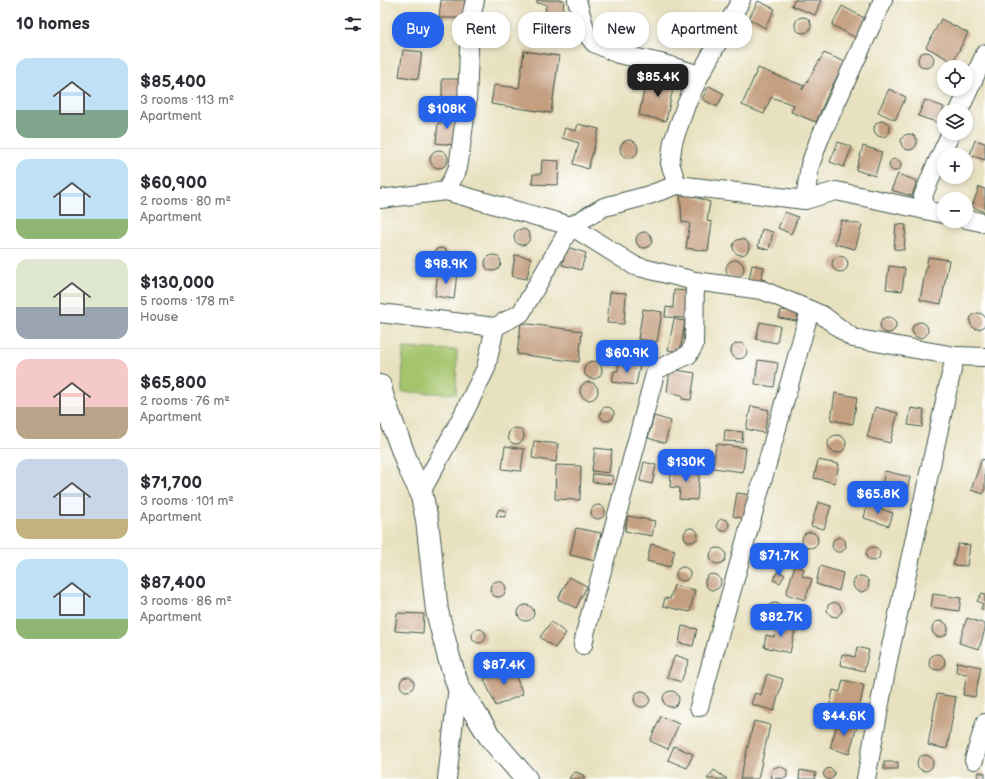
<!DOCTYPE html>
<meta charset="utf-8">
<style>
body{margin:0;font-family:"Balsamiq Sans",sans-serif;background:#f2f2f3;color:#2b2b33;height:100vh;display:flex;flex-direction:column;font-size:15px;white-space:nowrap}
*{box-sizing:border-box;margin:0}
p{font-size:13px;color:#7c7c81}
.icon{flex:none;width:22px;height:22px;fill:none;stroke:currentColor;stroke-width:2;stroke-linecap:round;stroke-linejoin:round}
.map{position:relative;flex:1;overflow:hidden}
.side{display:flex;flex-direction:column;background:#fff;width:380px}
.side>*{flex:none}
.banner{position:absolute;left:12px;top:12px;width:380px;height:36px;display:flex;gap:8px}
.buttons{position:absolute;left:557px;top:60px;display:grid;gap:8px}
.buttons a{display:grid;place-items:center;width:36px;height:36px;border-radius:50%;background:#fff;box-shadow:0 2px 6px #0003;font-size:20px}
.price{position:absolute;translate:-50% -34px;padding:0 9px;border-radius:8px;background:#2563eb;color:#fff;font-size:13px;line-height:26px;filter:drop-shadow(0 1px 2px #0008)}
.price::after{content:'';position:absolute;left:50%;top:24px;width:12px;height:9px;margin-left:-6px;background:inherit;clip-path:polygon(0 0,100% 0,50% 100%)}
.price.on{background:#222;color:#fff}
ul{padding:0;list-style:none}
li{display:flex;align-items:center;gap:12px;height:100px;padding:0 16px}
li+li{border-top:1px solid #e1e1e2}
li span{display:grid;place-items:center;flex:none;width:112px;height:80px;border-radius:12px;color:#555}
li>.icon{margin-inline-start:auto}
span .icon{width:48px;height:48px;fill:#fffc;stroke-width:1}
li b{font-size:17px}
h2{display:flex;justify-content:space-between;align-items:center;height:48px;padding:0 16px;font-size:17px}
.pill{padding:0 14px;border-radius:16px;background:#fff;box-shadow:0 2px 6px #0003;font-size:14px;line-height:36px}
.pill.on{background:#2563eb;color:#fff}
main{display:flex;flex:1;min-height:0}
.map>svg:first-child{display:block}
</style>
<main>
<section class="side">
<h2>10 homes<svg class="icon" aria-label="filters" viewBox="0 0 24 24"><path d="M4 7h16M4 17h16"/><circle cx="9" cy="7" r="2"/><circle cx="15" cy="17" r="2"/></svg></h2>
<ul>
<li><span style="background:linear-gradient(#bfe0f5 65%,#7fa58c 0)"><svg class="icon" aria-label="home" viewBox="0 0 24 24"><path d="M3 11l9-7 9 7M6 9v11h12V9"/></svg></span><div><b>$85,400</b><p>3 rooms · 113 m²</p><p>Apartment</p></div></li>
<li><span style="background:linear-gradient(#bfe0f5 75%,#8fb573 0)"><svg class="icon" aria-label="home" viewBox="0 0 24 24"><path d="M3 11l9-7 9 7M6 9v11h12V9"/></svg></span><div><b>$60,900</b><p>2 rooms · 80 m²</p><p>Apartment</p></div></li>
<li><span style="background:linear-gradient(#dfe7d0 60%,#9aa5b1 0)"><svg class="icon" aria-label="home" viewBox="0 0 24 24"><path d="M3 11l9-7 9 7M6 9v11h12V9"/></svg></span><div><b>$130,000</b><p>5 rooms · 178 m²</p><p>House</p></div></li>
<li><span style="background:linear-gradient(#f6c9c9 60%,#b9a48a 0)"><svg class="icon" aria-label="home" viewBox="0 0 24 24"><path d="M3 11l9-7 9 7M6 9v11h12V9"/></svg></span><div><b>$65,800</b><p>2 rooms · 76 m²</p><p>Apartment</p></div></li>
<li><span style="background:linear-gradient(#c9d6e8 75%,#c2b280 0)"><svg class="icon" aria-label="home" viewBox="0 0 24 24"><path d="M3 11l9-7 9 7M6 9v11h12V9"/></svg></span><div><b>$71,700</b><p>3 rooms · 101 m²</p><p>Apartment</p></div></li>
<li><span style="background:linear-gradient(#bfe0f5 75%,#8fb573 0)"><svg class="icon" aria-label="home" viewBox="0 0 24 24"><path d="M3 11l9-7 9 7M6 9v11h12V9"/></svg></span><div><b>$87,400</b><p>3 rooms · 86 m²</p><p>Apartment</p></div></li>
</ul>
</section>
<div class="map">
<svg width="605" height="779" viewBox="0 0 605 779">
<rect width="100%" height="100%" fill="#fff"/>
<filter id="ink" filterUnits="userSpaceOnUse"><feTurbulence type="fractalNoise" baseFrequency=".025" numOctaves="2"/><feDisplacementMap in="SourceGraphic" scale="8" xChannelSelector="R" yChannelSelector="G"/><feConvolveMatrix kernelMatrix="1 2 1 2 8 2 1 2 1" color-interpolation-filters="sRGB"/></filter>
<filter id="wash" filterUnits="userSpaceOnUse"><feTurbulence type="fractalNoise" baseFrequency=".012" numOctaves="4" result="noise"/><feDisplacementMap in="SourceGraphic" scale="16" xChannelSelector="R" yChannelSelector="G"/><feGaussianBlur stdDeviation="0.9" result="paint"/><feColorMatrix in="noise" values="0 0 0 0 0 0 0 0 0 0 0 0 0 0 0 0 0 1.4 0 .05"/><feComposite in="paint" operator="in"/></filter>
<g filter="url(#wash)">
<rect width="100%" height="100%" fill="#e8e1bf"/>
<path fill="#a5c56d" stroke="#628150" d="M23,348l54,2 -1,44 -54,-2z"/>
<g id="blocks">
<g fill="#c49f80">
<path d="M61,0h26l-4,18h-24z"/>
<path d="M157,0h27l-2,20 -17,-2 1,-14 -9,-1z"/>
<path d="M414,0h27l-6,15 -23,-9z"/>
<path d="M378,1l17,8 -10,19 -16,-9z"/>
<path d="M462,6l26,14 -10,19 -26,-14z"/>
<circle cx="423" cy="25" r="8"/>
<path d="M561,19l27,14 -15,29 -27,-15z"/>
<path d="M326,28l5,1 2,4 -5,10 -7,-2 -3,-7 3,-4z"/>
<path d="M23,50l19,2 -4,27 -19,-3z"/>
<path d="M144,51l35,5 -8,57 -60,-9 3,-19 25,3z"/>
<circle cx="546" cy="60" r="8"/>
<path d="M444,53l21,9 -17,32 -12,28 -25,-10 3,-7 -23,-8 -7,17 -22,-9 16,-37 46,18 -2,4z"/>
<path d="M283,71l13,3 -10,47 -27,-6 6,-30 15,3z"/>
<path d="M62,79h21l1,26h-22z"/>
<path d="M329,86l15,8 -7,13 -15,-8z"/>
<path d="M509,89l17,8 -11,23 -17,-8z"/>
<path d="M545,100l19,7 -5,16 -21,-7z"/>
<path d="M65,114l12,1 -2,30 -19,-2 2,-20h6z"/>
<circle cx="502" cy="129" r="8"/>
<path d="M198,124l21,5 -11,40 -15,-5 6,-21 -17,-5 3,-10 11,3z"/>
<circle cx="529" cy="142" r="8"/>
<circle cx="249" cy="149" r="9"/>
<path d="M595,140l10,3v17l-15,-5z"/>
<path d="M458,142l14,5 -8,20 -14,-5z"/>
<path d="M483,146l19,6 -7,24 -19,-6z"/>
<circle cx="59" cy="159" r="9"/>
<circle cx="515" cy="165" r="6"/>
<path d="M162,160l17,1 -1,24 -26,-1 1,-10h8z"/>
<path d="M518,174l19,7 -5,15 -21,-6z"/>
<path d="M599,187l6,2v23l-13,-5z"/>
<path d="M300,192l30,10 -3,19 5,1 -4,29 -22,-3 4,-25 -8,-1z"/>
<path d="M405,212l13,5 -7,17 -13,-6z"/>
<path d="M461,220l21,5 -7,24 -20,-5z"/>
<path d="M516,224l10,1 -2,25 -10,-1z"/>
<path d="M382,229l11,3 -4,18 -11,-3z"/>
<circle cx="142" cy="237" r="8"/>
<circle cx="264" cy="240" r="8"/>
<circle cx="361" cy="247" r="8"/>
<path d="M187,247l19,6 -5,17 -19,-5z"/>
<circle cx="61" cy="256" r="8"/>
<path d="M135,255l16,3 -4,21 -15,-3z"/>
<circle cx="113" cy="263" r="8"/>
<circle cx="460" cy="264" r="8"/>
<path d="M548,257l21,3 -8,44 -21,-4z"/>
<circle cx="355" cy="269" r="9"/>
<path d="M372,265l12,2 -3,12 4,1 -2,10 -14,-9z"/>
<path d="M509,266l16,2 -3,23 -16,-2z"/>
<path d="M58,271l19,2 -3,26 -19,-3z"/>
<path d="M294,290l14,1 -2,27 -21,-1 1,-10 7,1z"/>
<path d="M230,292l16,1 -2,31 -17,-1z"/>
<path d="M263,309l19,3 -5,30 -19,-3z"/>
<path d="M401,310l17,2 -1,9 -18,-3z"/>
<circle cx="598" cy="321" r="8"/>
<circle cx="508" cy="325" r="8"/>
<path d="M294,319l11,2 -5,31 -12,-2z"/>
<path d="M380,322l20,4 -3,17 -21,-4z"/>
<circle cx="540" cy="330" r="8"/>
<path d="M141,323l61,8 -3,31 -62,-8z"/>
<circle cx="359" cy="351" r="8"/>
<path d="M378,360l20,3 -4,24 -19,-3z"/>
<path d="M239,361l21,4 -4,20 -24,-3 2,-11h4z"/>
<circle cx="213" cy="370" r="9"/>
<path d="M290,369l25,4 -4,27 -9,-1v-4l-15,-3z"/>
<circle cx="209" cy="391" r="9"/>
<path d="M455,393l22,4 -4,27 -22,-4z"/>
<path d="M371,406l18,4 -5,23 -18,-4z"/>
<path d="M495,407l23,6 -8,30 -23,-6z"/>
<circle cx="227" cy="414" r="7"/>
<path d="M531,408l13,2 -2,17 -14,-2z"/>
<path d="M274,416l17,5 -6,22 -17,-5z"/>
<circle cx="136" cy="436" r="8"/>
<path d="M345,430l18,2 -1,10 -18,-1z"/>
<circle cx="457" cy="444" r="9"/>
<path d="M154,441l24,3 -2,18 -24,-4z"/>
<path d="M336,444l30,4 -3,24 -30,-4z"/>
<path d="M125,446l19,3 -3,22 -19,-2z"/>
<path d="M215,448l17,2 -3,23 -17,-2z"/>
<path d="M602,459l3,1v29l-2,5 -12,-4z"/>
<path d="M438,460l21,4 -4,19 -21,-5z"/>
<path d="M264,462l12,3 -4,19 -12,-3z"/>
<path d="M176,465l25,1 -1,34 -25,-1z"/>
<path d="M302,468l18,2 -3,30 -18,-1 1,-11 -10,-1 1,-16 11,2z"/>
<path d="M505,471l25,6 -6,29 -25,-5z"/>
<path d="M213,474l20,2 -1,8 -20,-2z"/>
<path d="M357,493l14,2 -4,24 -14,-3z"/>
<path d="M438,502l13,4 -7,23 -13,-3z"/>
<circle cx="218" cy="512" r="7"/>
<path d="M487,505l26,8 -4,13 -25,-8z"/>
<path d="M119,509l7,2 -1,6 -9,-1z"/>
<path d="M248,516l27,5 -3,15 -27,-5z"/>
<circle cx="343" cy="525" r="6"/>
<path d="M196,528l25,5 -6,28 -25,-6z"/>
<circle cx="311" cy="535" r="7"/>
<circle cx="430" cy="540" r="8"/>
<path d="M459,537l6,3 1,7 -4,5h-6l-4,-5 1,-7z"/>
<path d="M271,544l24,6 -5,17 -23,-6z"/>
<path d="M578,544l12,1 -3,21 -14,-1z"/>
<circle cx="493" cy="554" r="7"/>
<circle cx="338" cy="556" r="8"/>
<path d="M415,565l9,4 -2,7 10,3 -7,21 -19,-6z"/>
<path d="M440,566l23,7 -4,18 -23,-7z"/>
<circle cx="303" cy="574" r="7"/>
<path d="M398,571l7,4 -5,8 -7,-3z"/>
<circle cx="333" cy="582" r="8"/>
<circle cx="481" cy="584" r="8"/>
<path d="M189,577l18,9 -11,22 -18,-9z"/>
<circle cx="118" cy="589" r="8"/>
<path d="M294,585l21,5 -5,22 -27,-6 2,-8 5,1z"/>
<path d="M602,593l3,1v16l-4,-1 2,-5 -6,-3z"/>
<path d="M553,594l28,4 -2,13 -28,-4z"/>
<path d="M454,602l6,3 2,6 -5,6 -6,-1 -4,-5 1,-6z"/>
<circle cx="395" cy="611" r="8"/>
<circle cx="146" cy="613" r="8"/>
<path d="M17,613l27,1 -1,19 -28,-2z"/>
<path d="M587,618l18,6v5l-6,20 -20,-6z"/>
<circle cx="560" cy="629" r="8"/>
<path d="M171,622l15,11 -11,15 -15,-11z"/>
<path d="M397,622l19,4 -6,27 -26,-6 2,-12 8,2z"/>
<path d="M302,626l15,3 -4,17 -14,-3z"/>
<circle cx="99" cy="636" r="7"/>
<path d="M477,647l12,3 -5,21 -24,-6 2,-11 13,3z"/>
<circle cx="557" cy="662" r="8"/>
<path d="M295,655l14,5 -8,22 -14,-5z"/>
<path d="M577,662l24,5 -6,30 -12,-2 4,-21 -11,-2z"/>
<path d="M132,667l11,27 -27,12 -12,-27z"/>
<path d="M387,674l16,5 -9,32 -23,-7 4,-11 6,2z"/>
<circle cx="27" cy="684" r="7"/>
<path d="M463,680l21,5 -5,25 -29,-6 3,-14 7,2z"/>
<circle cx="262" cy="699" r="8"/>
<circle cx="291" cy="699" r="8"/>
<path d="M557,694l19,3 -9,52 -19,-4z"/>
<path d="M281,716l18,8 -11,25 -18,-8z"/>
<path d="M374,721l16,4 -12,54h-18z"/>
<path d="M458,721l19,5 -8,28 -19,-6z"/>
<path d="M294,746l19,8 -6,14 -19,-8z"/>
<circle cx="545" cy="763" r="8"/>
<rect x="504" y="762" width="14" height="7"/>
<path d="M400,766l7,4v6l-1,2 -14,1 -1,-6 2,-5z"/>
<circle cx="449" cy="774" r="5.5"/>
<path d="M334,770l13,9h-20z"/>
<path d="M420,770l16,3 -1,6h-16z"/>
<path d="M196,772l7,3 2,4h-16l3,-5z"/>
<path d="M599,772l6,1v6h-8z"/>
</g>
</g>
</g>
<g filter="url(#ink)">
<use href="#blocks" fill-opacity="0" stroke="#3d5649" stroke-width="1"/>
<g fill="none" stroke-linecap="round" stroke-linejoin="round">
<g stroke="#3d5649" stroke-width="20">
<g id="minor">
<path d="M197,0l9,33 8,10 24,11 43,9 39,12"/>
<path d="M579,111l26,-57"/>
<path d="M297,185l-7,-22 3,-21 13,-37 14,-30 41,-75"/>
<path d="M66,191l125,35 64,40 60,15 67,9 60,25 31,23 102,18 30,1"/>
<path d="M0,199l66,-8 12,-23 9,-65 3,-81 5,-22"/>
<path d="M425,200l5,-35 9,-25 64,-140"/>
<path d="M546,210l-3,-14 12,-29 16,-34"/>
<path d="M586,219l19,4"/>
<path d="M0,313l115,14 26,-14 50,-87 33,-19 42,-11 31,-11 128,15 31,-9 108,23"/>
<path d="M41,492l43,-79 22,-45 9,-41"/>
<path d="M203,645l3,-15 70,-260 32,-15 6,-10 1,-64"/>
<path d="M319,707l111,-397"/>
<path d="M594,760l11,-37"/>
<path d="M67,779l11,-93"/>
<path d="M486,779l22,-119 67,-304"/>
</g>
</g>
<g stroke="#3d5649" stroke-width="24">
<path id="tertiary" d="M0,386l3,12 26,70 12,24 6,28 10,91 12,47 9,28 32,51 36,42"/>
</g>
<use href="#minor" stroke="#fff" stroke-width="18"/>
<use href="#tertiary" stroke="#fff" stroke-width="22"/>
</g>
</g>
</svg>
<div class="buttons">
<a><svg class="icon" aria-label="locate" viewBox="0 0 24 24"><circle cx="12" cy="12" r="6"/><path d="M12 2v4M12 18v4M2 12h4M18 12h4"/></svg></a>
<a><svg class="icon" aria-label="layers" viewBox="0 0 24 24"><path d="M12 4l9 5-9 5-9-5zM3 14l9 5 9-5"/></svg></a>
<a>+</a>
<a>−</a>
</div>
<b class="price on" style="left:278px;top:98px">$85.4K</b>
<b class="price" style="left:67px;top:130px">$108K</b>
<b class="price" style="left:66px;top:285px">$98.9K</b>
<b class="price" style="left:247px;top:374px">$60.9K</b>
<b class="price" style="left:306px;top:483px">$130K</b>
<b class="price" style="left:498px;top:515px">$65.8K</b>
<b class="price" style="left:399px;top:577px">$71.7K</b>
<b class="price" style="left:401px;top:638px">$82.7K</b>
<b class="price" style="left:124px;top:686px">$87.4K</b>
<b class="price" style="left:464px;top:737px">$44.6K</b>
<div class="banner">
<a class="pill on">Buy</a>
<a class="pill">Rent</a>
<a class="pill">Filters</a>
<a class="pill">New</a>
<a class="pill">Apartment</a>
</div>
</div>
</main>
